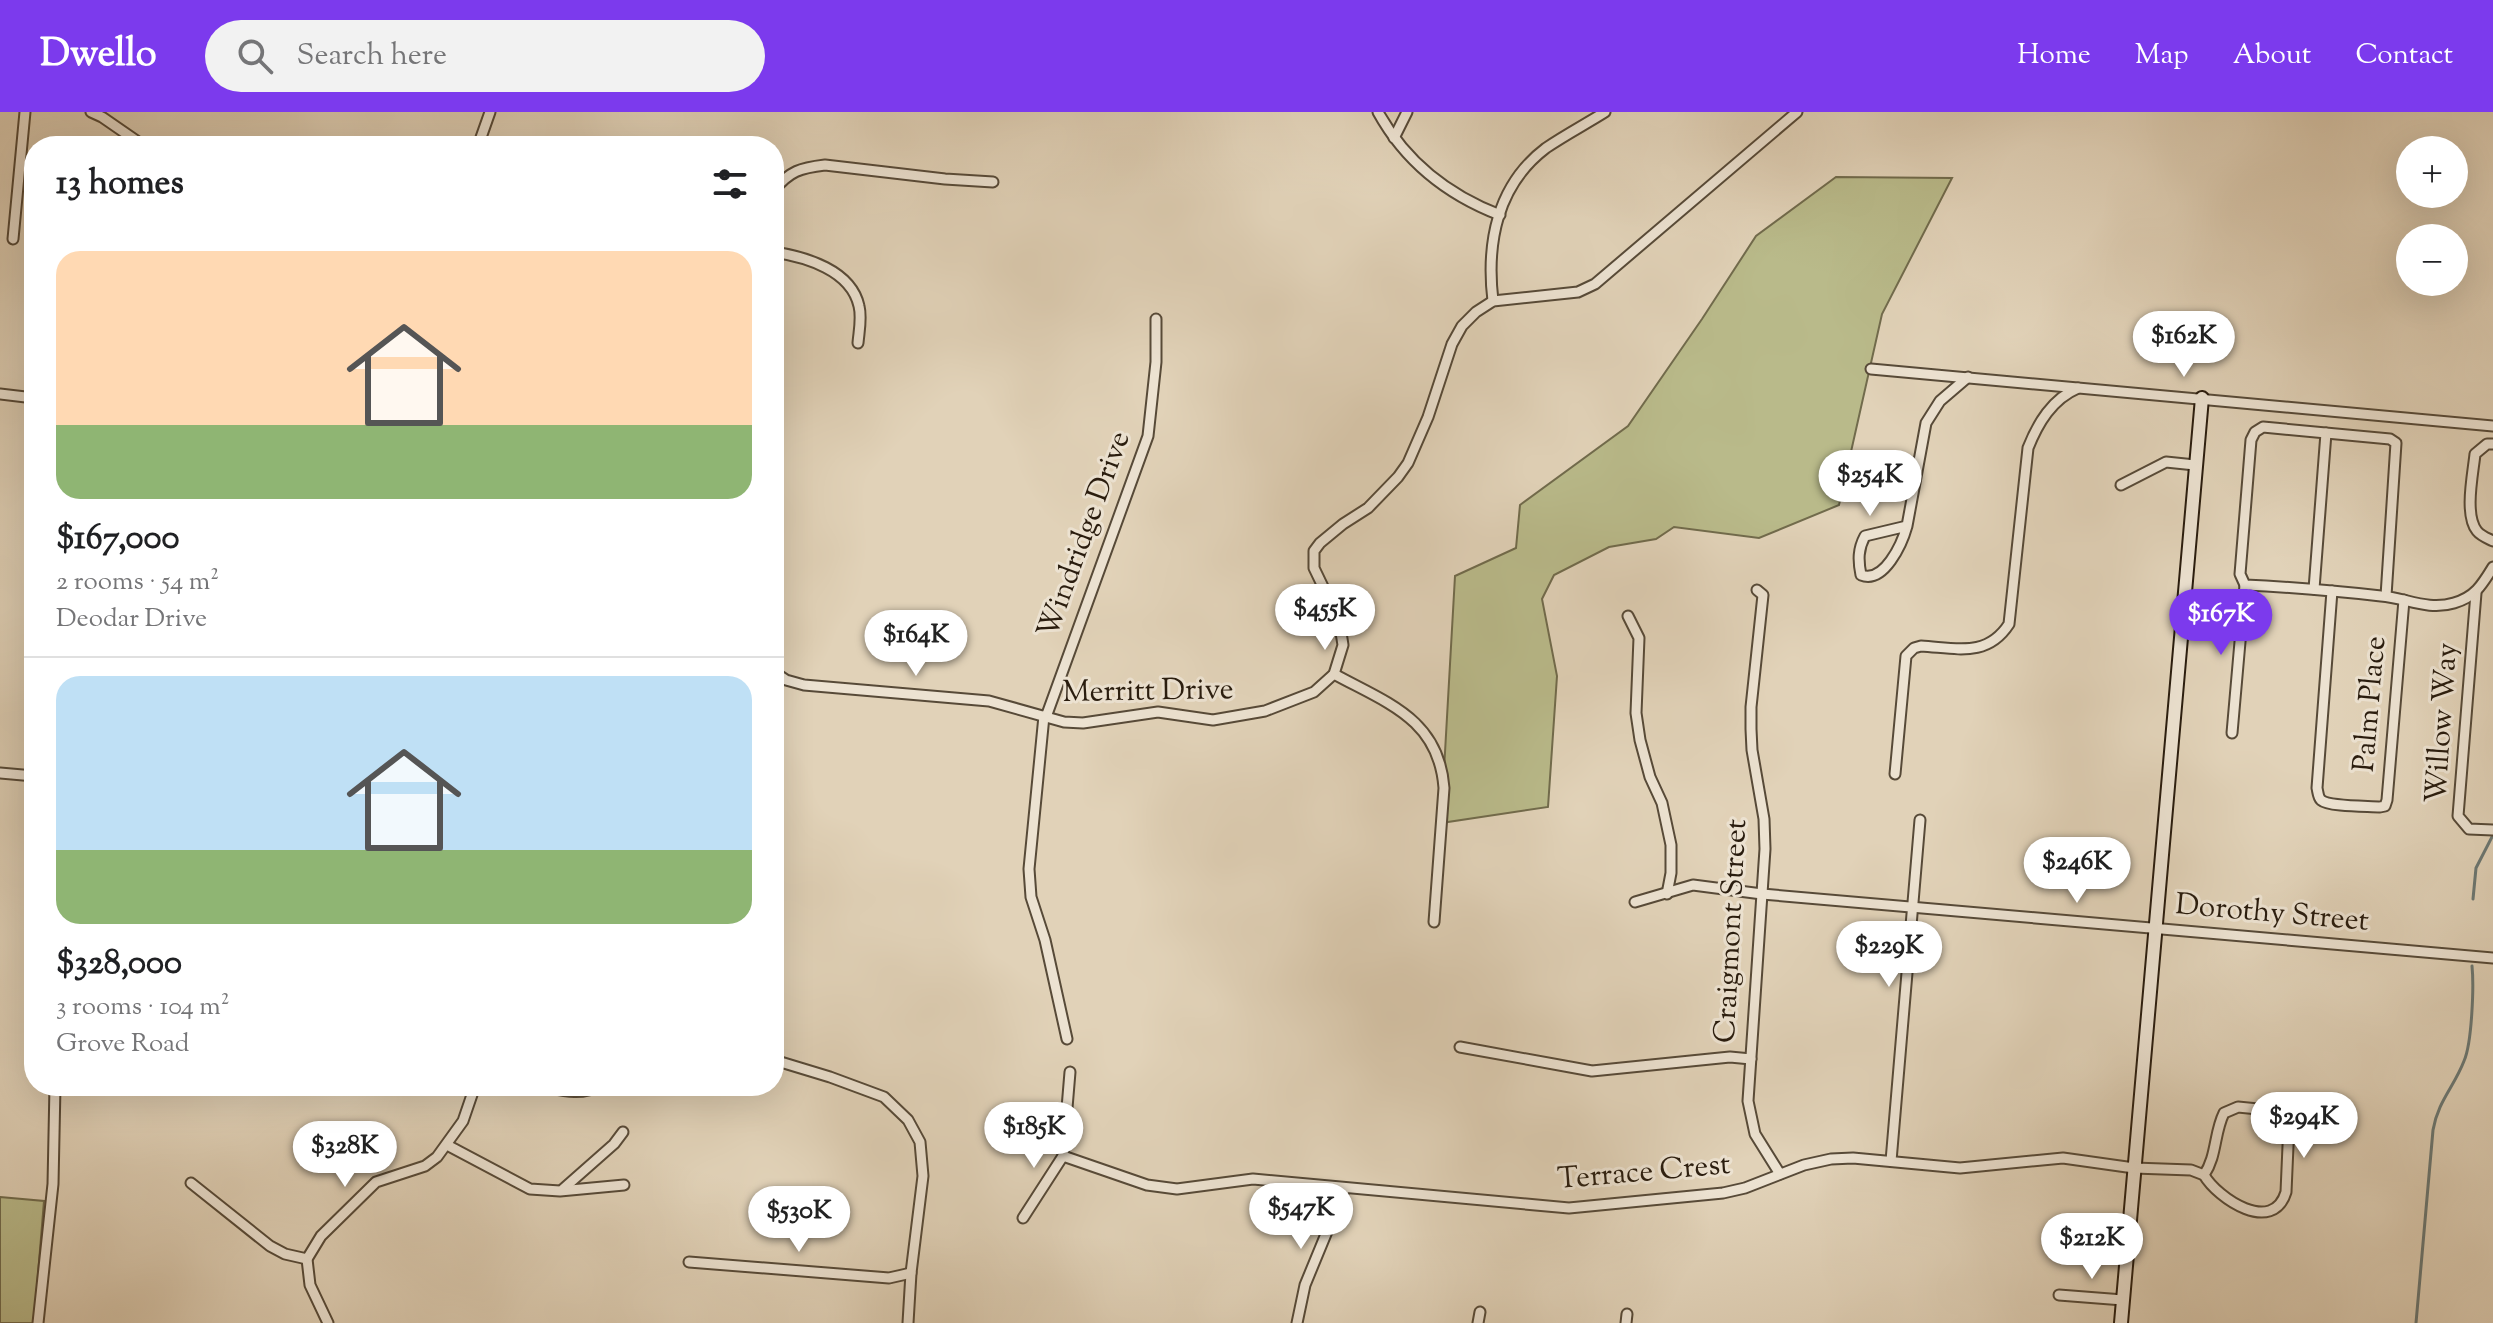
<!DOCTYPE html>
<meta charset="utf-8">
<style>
body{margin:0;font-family:"Sorts Mill Goudy",serif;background:#f2f2f2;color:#202124;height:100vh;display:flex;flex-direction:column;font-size:30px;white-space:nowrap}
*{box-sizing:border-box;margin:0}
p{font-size:26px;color:#757577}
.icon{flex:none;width:44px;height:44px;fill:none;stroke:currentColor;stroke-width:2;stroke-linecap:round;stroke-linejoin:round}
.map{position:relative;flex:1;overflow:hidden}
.sheet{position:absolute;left:24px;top:24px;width:760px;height:960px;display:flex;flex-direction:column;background:#fff;border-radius:32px;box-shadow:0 8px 32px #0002}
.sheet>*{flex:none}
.controls{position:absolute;left:2396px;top:24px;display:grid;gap:16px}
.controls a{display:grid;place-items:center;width:72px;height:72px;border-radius:50%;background:#fff;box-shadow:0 8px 32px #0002;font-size:40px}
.price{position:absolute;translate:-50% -68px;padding:0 18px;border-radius:28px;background:#fff;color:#222;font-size:26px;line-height:52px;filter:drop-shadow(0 2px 4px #0008)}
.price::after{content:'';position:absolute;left:50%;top:48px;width:24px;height:18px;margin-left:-12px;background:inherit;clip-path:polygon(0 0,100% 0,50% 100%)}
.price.selected{background:#7c3aed;color:#fff}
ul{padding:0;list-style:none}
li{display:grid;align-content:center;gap:16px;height:424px;padding:0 32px}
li+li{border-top:2px solid #e0e0e0}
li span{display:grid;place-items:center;height:248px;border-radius:24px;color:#555}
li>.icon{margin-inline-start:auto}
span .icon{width:144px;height:144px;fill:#fffc;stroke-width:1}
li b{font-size:34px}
h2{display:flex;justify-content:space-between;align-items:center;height:96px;padding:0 32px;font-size:34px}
header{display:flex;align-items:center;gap:48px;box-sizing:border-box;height:112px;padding:0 40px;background:#7c3aed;color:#fff}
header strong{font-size:38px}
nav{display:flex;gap:44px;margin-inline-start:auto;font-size:28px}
.search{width:560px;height:72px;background:#f2f2f2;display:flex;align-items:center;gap:20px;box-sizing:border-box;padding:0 28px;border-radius:44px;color:#757577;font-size:30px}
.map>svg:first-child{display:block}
</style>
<header>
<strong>Dwello</strong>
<div class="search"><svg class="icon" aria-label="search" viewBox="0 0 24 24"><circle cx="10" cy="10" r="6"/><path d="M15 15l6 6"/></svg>Search here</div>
<nav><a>Home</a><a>Map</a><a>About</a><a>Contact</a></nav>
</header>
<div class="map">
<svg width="2493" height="1211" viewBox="0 0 2493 1211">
<rect width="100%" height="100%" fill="#e1d2b8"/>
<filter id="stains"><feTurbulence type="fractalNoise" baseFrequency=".0025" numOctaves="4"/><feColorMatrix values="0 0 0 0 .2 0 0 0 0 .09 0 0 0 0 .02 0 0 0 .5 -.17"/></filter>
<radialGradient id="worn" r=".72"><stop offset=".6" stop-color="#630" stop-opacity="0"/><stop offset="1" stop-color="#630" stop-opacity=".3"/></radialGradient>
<g fill="#b9ba8a" stroke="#716b4c" stroke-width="2">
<path d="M1836,65l116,1 -70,136 -43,191 -80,33 -85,-11 -18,12 -47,8 -55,28 -12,24 15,77 -9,131 -107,16 14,-247 61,-28 4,-43 108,-79 74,-107 54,-83z"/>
<path d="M0,1085l44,4 -10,122h-34z"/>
</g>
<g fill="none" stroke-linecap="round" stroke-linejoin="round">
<g stroke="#6b7874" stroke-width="3">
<path d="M2473,787l3,-31 17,-33"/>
<path d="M2416,1211l17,-193c5,-29 21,-43 31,-69 8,-18 10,-75 8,-95"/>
</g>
<g stroke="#574a38" stroke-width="13">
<g id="street">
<path d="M91,0l11,5 42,29"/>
<path d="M1378,0c27,49 70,83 122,103"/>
<path d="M1394,26l13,-26"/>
<path d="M478,34l12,-34"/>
<path d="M774,78c16,-19 26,-22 51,-25l120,14 48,3"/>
<path d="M13,127l12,-127"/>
<path d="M774,140c32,5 77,18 85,54 3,12 0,25 -1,37"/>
<path d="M1493,189c-7,-58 4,-116 53,-153 19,-13 40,-24 59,-36"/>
<path d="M1871,257l622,57"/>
<path d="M0,282l34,4"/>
<path d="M2493,332h-6l-12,10c-2,20 -11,61 2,77 4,5 10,7 16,10"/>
<path d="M2121,373l45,-23 29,3"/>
<path d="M1907,414c-5,18 -23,58 -46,49 -3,-15 -3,-26 4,-39l42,-10 19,-103 14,-22 28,-24"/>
<path d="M2314,477l12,-156"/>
<path d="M1757,478l6,5 -12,112v22l1,21 12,69 1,30 -17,252 7,33 25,40"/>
<path d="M2332,479l-15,197c1,4 1,9 4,12 8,7 47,6 59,7l5,-1 2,-6 17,-200"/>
<path d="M2476,481l-18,223 11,13 24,1"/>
<path d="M2386,484l10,-153 -6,-4 -127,-12 -8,5 -4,8 -11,134 5,11c45,2 91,6 136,11 25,2 47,15 73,7 21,-6 28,-18 39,-36"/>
<path d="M1628,504l11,22 -3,75 4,27 10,37 12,26 9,42v28l-4,21"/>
<path d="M774,560l12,8 18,5 185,16 75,21 19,1 75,-11 55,8 52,-9 49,-19 20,-18 9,-29 -4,-25 -25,-52v-17l6,-8 23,-19 25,-16 30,-31 10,-14 20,-46 24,-73 10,-18 14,-14 17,-11 85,-9 17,-8 202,-172"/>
<path d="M1334,562c53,29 105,45 110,114l-10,134"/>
<path d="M1044,604l-15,153 2,28 14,43 22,99"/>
<path d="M1046,605l102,-281 8,-74v-43"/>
<path d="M2232,621l13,-148"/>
<path d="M0,661l34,3"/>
<path d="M1895,662l11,-118 8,-8 7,-2c35,2 66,12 88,-22l19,-176c10,-25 24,-49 50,-60"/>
<path d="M1635,790l58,-17 69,9 731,64"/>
<path d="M1460,935l132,24 138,-14 21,2"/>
<path d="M774,948l56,17 54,20 24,23 12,22 3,34 -12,97 -3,50"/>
<path d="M539,974c18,3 42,11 59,0"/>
<path d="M2238,995l40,4 11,12 -3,69c-13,43 -68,7 -82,-17 13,-19 10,-42 20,-62z"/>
<path d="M447,1033l83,44 30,2 64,-6"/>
<path d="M1063,1044l84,29 30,4 76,-10 316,29 154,-15 22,-5 59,-23 27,-6 22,-1 107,10 103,-10 71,10 57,2 13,5"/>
<path d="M1891,1049l29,-341"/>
<path d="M191,1071l79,63 15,8 22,5"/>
<path d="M563,1077l51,-45 9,-12"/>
<path d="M1023,1106l40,-62 7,-84"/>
<path d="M689,1150l200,16 22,-5"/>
<path d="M2059,1183l64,5"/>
<path d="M38,1211l15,-139 2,-98"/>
<path d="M328,1211l-18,-38 -3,-26 14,-23 55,-54 49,-16 12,-9 26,-36 12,-35"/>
<path d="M1297,1211l8,-38 40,-97"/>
<path d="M1478,1211l2,-11"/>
<path d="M1626,1211l1,-9"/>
</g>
</g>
<g stroke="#291c0e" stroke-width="16">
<path id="secondary" d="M2121,1211l81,-925"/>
</g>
<use href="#street" stroke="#ece2d1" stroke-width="9"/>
<use href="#secondary" stroke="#ece2d1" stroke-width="12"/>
</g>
<g text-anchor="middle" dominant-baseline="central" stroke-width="6" stroke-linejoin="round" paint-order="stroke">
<g font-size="30" fill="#291c0e" stroke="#ece2d1">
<text transform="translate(1085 423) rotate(-70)">Windridge Drive</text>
<text transform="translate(1148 580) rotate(-1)">Merritt Drive</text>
<text transform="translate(2371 592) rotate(-85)">Palm Place</text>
<text transform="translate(2443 611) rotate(-86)">Willow Way</text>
<text transform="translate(2272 802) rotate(5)">Dorothy Street</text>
<text transform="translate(1732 819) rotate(-87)">Craigmont Street</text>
<text transform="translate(1644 1061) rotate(-5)">Terrace Crest</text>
</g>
</g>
<rect width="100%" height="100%" filter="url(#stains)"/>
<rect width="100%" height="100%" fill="url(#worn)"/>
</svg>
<div class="controls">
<a>+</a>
<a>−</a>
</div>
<b class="price" style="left:2184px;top:267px">$162K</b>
<b class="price" style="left:1870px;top:406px">$254K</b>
<b class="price" style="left:1325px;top:540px">$455K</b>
<b class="price selected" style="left:2221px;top:545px">$167K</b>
<b class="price" style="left:916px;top:566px">$164K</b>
<b class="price" style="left:2077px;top:793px">$246K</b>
<b class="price" style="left:1889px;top:877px">$229K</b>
<b class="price" style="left:2304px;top:1048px">$294K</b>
<b class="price" style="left:1034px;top:1058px">$185K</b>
<b class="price" style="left:345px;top:1077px">$328K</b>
<b class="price" style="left:1301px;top:1139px">$547K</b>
<b class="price" style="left:799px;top:1142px">$530K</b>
<b class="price" style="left:2092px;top:1169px">$212K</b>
<section class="sheet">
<h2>13 homes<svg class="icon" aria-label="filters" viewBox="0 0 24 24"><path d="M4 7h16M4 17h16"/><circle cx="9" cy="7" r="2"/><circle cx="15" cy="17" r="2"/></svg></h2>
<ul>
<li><span style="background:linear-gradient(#ffd9b3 70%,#8fb573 0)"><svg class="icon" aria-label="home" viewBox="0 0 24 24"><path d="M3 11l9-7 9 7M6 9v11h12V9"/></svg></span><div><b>$167,000</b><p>2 rooms · 54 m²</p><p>Deodar Drive</p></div></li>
<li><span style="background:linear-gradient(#bfe0f5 70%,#8fb573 0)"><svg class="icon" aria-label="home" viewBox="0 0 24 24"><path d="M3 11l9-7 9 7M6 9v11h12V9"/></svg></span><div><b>$328,000</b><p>3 rooms · 104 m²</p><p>Grove Road</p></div></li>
</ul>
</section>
</div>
